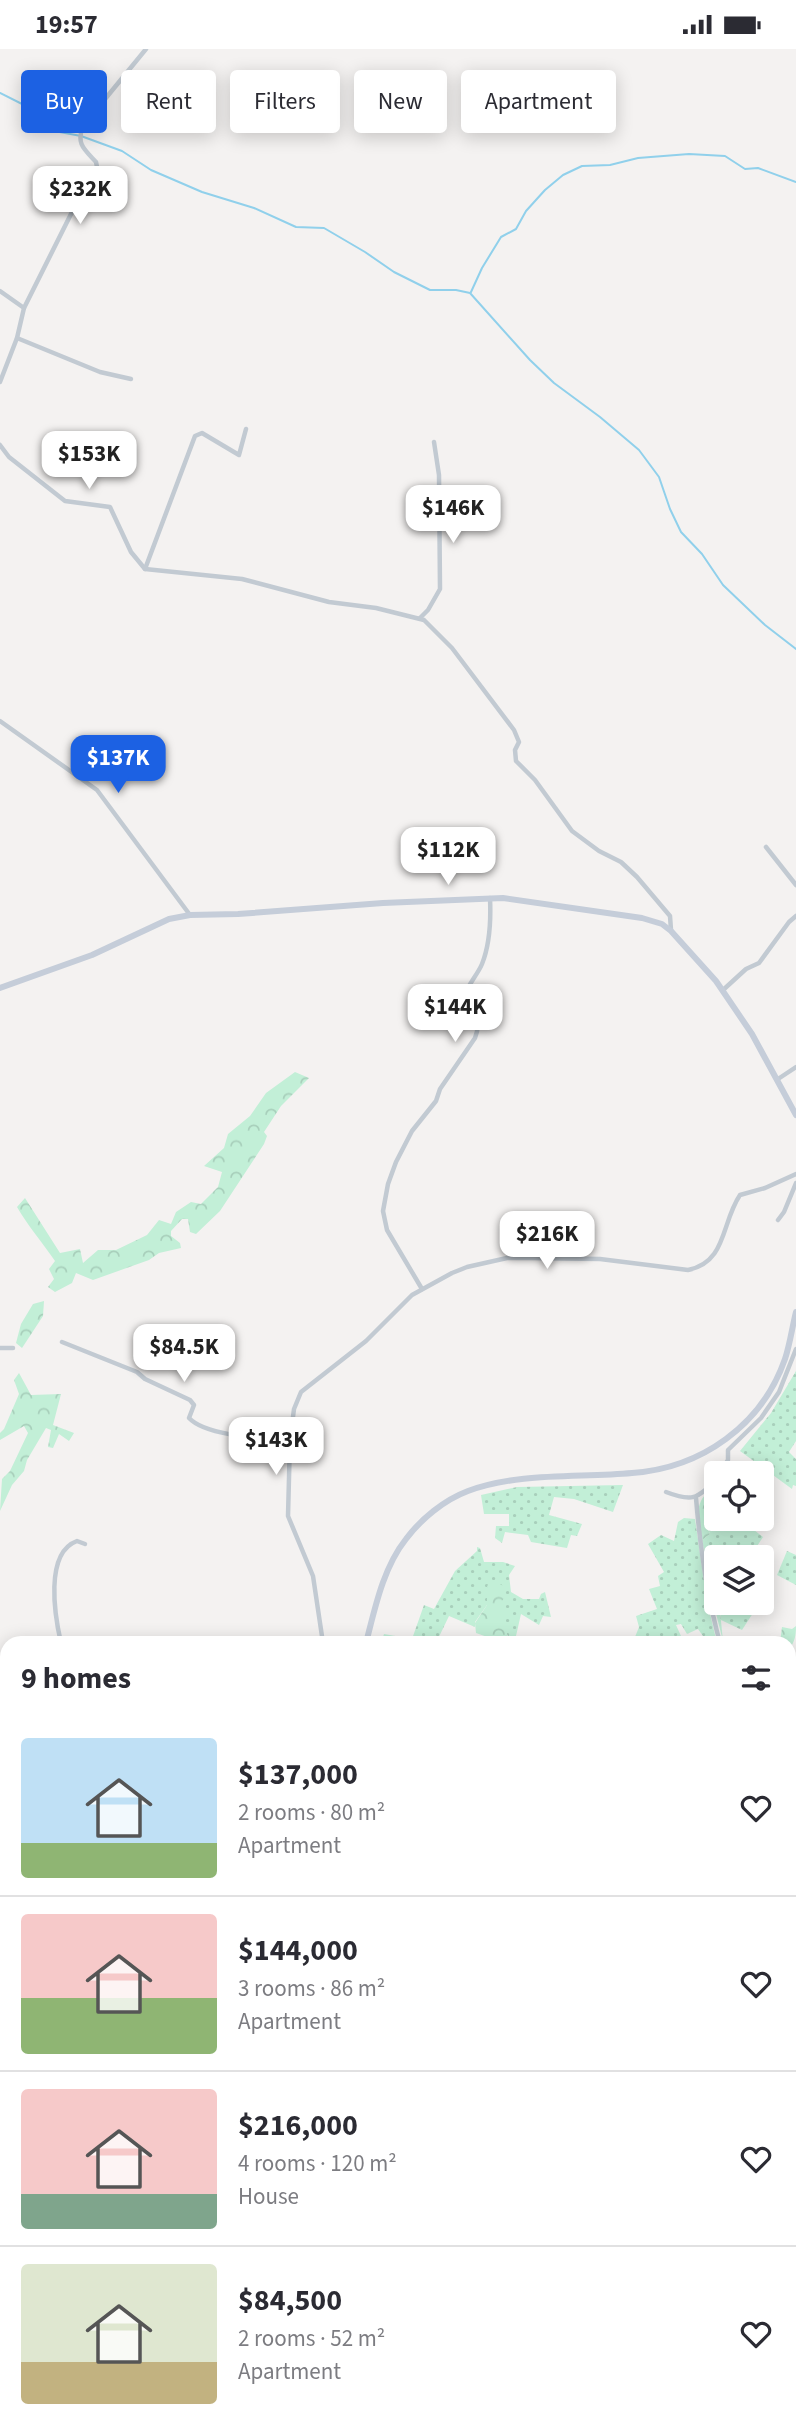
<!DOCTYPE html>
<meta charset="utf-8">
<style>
body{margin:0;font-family:"Source Sans 3",sans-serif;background:#f7f7f7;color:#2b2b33;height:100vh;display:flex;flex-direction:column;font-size:26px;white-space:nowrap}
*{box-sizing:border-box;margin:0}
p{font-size:23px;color:#7c7c81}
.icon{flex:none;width:38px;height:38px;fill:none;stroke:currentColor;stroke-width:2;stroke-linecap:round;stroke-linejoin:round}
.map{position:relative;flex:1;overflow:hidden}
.side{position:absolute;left:0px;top:1587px;width:796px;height:800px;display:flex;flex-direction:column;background:#fff;border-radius:21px 21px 0 0;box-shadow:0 4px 18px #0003}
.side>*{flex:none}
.hud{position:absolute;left:21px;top:21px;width:754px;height:63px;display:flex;gap:14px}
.controls{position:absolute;left:704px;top:1412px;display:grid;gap:14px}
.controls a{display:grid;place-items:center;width:70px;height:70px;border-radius:7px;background:#fff;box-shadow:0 4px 18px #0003;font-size:35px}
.price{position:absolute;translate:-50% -60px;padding:0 16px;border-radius:14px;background:#fff;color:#222;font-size:23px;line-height:46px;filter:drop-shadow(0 2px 4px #0008)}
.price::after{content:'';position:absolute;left:50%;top:42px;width:21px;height:16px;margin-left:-10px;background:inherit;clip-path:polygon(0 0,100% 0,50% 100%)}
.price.active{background:#1c61e3;color:#fff}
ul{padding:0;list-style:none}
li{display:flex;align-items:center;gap:21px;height:175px;padding:0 21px}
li+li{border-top:2px solid #e1e1e2}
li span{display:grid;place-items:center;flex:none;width:196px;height:140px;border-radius:7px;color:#555}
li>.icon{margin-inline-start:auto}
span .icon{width:84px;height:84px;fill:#fffc;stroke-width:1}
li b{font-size:30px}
h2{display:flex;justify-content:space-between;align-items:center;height:84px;padding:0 21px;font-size:30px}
.chip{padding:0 24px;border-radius:7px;background:#fff;box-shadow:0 4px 18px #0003;font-size:24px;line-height:63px}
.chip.active{background:#1c61e3;color:#fff}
.status{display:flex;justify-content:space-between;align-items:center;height:49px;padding:0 35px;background:#fff;direction:ltr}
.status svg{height:19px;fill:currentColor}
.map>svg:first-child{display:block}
</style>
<div class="status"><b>19:57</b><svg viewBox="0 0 49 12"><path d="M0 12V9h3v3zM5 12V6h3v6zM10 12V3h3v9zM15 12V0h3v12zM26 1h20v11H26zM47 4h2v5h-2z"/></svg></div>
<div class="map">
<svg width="796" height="2386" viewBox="0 0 796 2386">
<defs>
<pattern id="green-dots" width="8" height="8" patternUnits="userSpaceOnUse" patternTransform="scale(1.75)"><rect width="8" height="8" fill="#c2efd7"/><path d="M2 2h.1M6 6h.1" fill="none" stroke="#a8cfbb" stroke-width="1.8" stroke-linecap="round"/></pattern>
<pattern id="forest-crowns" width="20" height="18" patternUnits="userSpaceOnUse" patternTransform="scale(1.75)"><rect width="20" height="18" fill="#c2efd7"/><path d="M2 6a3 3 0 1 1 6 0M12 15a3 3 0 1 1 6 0" fill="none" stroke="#a8cfbb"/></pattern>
</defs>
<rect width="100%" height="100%" fill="#f4f2f1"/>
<g fill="url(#green-dots)">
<path d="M796,1322v70l-7,11 7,7v27l-3,-1 -1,4 -52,-38 31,-38z"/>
<path d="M623,1436l-10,27 -39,-13 -20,-2 -5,18 33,9 -5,12 -6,-1 -4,13 -36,-6 -3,-7 -23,-3 -3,11 -7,-5 1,-12h13v-12h-25l-3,-19 36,-8z"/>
<path d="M716,1457v13h24l23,18 -13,20h-34v24l-7,-6 -7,-35 8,-6 -4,-11z"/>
<path d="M684,1469l11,1 12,82 10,42h-17l5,-4 -7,-10 -11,5 -6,-10 -5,1 5,11 -14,2 1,5h-16l-1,-3h-13l-3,-3 4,-10 -3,-11 21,-7 -8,-20 11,-3 -2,-10 6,-4 -16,-28 13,-9 13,6 4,-19z"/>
<path d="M477,1498l3,1 4,14h19l12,4 -6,9 2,17 12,7h16l2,-5 4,-2 6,25 -8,-1 -4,9 -18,-11 -5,22 11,7h-19l1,-4 -22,-53v19l-12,17v5l-26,-11 -13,27h-55l3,-9 28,5 12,-34 10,4 21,-38 22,-20z"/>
<path d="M787,1502l9,4v30l-19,-10z"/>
<path d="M723,1554h20l12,7 -13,20 -21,-10 -1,-9z"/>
<path d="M796,1772v75l-7,-1v-63h4z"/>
<path d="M7,1859v83l-7,1v-62z"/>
<path d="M796,1938v90l-7,-3v-84z"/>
<path d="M7,1982v83l-7,-2v-78z"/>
<path d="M0,2143l7,14v40l-7,-8z"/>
<path d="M0,2302l7,3v61l-7,-6z"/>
<path d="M183,2380h46l6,6h-48l-5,-5z"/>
<path d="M263,2380h49l6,6h-56z"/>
<path d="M327,2380h105l1,6h-104z"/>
<path d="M585,2380h39l-5,6h-34l-2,-3z"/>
<path d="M714,2380h44l1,6h-41z"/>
</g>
<g fill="url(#forest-crowns)">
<path d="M295,1023l14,6 -28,28 -17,26 3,4 -3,8 -44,67 -24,23 -6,-2 -2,-13h-6l-11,12v5l9,7 1,5 -22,5 -10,7 -56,20 -17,-7 -4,10 -17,9 -7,-5 6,-8 -5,-10 6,-8c-13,-19 -27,-35 -38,-54l8,-9 35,55 20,-4 3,14 15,-13h18l31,-15 12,-15 12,4 5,-12 15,-10 10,2 17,-17 4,-15 -18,-6 20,-18 4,-14 22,-18 16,-23z"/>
<path d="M44,1252l-1,15 -21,32 -6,-5 5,-19 12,-20z"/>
<path d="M19,1324l12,22 30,-1 -8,31 21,8 -5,8 -10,-7 -6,14 -5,-1 3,-17 -5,-2 -19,32 -3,11 -12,14 -12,26 2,-32 8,-8 18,-38 -4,-7 -24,14v-7l4,-4 15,-35 -5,-14z"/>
<path d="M706,1445l10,12 -10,17 4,11 -8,6c-2,-16 -9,-33 4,-46z"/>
<path d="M709,1526l7,5v23h7l-3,8 3,30 -11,-43z"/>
<path d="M493,1531l12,7v10l-8,10 8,8 3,28h-13l-2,-4 -17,-6 -1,-10 12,-18v-19z"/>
<path d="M796,1577c0,9 -1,16 -7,23v-6h-9l2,-16 10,2z"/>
<path d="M0,2189l7,8v16l-5,5 5,4v20l-7,-7z"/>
<path d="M0,2366l7,9v5l5,2 1,-2h14l6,6h-33z"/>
</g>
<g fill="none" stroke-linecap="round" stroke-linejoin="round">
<g stroke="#90d0eb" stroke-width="2">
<path d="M0,44l26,13 23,24 32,6 41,15 29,19 51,22 52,16 42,19 28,1 41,24 29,20 36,18h26l14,3 60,67 24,23 46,34 39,33 20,27 11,32 11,23 21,22 21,31 42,40 31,24"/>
<path d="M471,243l11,-24 19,-31 15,-8 10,-18 19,-21 18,-15 19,-9 28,-1 28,-7 51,-4 36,2 20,13 13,-1 38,14"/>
</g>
<g stroke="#c2cad2" stroke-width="4.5">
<path d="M0,242l24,17 -7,30 -17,44"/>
<path d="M24,259l57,-114 16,-27 -1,-5c-12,-13 -20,-18 -13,-36l63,-77"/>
<path d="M17,289l83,34 31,7"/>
<path d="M0,396l9,12 56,44 45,6 21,45 14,17 97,10 87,23 47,6 48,12 28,28 62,82 5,12 -4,8 1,11 19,19 37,51 27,20 22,11 16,15 33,39 1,14"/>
<path d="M145,520l50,-133 7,-3 37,22 7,-26"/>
<path d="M420,569l8,-8 12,-21 -1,-114 -5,-33"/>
<path d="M0,672l97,69 93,125"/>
<path d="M766,798l30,38"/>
<path d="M723,941l23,-21 13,-6 30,-41 7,-6"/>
<path d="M778,1030l18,-12"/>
<path d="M778,1171l6,-8 12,-29"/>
<path d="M422,1240l-35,-59 -4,-19 5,-27 8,-22 16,-31 24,-30 4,-12 35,-51c8,-21 -4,-22 -11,-39 2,-13 13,-23 18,-35 8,-20 9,-44 8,-66"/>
<path d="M62,1293l75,30 8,7 45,21 4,5 -5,13c18,19 76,20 101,22"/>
<path d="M0,1299h13"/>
<path d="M720,1424l8,-13v-10l33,-32 18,-26 17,-43"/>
<path d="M666,1443c26,10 31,7 50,-12"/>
<path d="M696,1449c4,49 11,98 24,145"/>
<path d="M61,1594c-6,-26 -17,-90 16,-102l8,3"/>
<path d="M323,1594l-10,-67 -25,-60 2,-76 4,-31 7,-17 65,-51 46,-46 40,-22 15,-6 40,-9h22l71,1 88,11c39,-8 33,-47 52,-75l25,-7 31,-14"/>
<path d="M0,2140l7,-6"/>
<path d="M789,2259l7,9"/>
<path d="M789,2278l7,-3"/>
<path d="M150,2380l2,6"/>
<path d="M525,2380l8,6"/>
</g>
<g stroke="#c5cdd9" stroke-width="6">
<path d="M0,939l92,-33 77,-36 21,-4 48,-1 145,-11 120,-5 139,20 20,6 9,7 45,50 36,53 44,81"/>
<path d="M366,1594c9,-35 17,-75 40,-104 15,-20 38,-39 62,-48 52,-19 110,-13 164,-18 70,-5 130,-48 153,-114 5,-15 7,-31 11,-47"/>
</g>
<path stroke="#b2becf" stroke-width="6" d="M0,1802l7,-6"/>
</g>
</svg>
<div class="controls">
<a><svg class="icon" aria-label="locate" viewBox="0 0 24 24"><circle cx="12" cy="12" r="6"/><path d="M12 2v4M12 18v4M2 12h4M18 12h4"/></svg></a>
<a><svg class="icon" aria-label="layers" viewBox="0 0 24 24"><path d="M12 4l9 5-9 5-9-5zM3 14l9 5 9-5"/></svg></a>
</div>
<b class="price" style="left:80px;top:177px">$232K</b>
<b class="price" style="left:89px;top:442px">$153K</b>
<b class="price" style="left:453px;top:496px">$146K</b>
<b class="price active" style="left:118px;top:746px">$137K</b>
<b class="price" style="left:448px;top:838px">$112K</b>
<b class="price" style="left:455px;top:995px">$144K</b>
<b class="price" style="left:547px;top:1222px">$216K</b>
<b class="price" style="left:184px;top:1335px">$84.5K</b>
<b class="price" style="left:276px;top:1428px">$143K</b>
<div class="hud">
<a class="chip active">Buy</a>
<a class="chip">Rent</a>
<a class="chip">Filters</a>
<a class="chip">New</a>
<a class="chip">Apartment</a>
</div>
<section class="side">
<h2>9 homes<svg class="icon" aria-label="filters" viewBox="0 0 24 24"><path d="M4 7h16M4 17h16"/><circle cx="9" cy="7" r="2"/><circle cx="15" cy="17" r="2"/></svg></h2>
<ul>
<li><span style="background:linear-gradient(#bfe0f5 75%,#8fb573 0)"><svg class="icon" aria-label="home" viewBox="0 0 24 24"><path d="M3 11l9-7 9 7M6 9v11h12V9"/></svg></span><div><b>$137,000</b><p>2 rooms · 80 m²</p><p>Apartment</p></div><svg class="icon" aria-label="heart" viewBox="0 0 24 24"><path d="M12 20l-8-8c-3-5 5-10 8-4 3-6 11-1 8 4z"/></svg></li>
<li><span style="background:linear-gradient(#f6c9c9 60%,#8fb573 0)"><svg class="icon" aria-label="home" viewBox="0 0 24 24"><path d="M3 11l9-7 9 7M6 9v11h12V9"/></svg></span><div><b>$144,000</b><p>3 rooms · 86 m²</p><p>Apartment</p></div><svg class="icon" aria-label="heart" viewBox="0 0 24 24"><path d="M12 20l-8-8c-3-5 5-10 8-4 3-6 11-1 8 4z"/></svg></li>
<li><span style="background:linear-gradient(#f6c9c9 75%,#7fa58c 0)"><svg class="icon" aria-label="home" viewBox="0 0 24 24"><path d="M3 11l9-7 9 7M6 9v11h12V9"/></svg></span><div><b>$216,000</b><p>4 rooms · 120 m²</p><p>House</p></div><svg class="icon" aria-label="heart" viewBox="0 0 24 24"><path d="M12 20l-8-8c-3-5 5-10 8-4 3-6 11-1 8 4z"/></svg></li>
<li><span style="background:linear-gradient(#dfe7d0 70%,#c2b280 0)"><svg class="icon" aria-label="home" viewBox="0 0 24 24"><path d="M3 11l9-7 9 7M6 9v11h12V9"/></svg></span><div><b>$84,500</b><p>2 rooms · 52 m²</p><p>Apartment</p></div><svg class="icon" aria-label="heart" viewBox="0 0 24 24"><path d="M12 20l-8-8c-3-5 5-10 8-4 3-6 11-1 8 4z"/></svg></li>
</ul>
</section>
</div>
